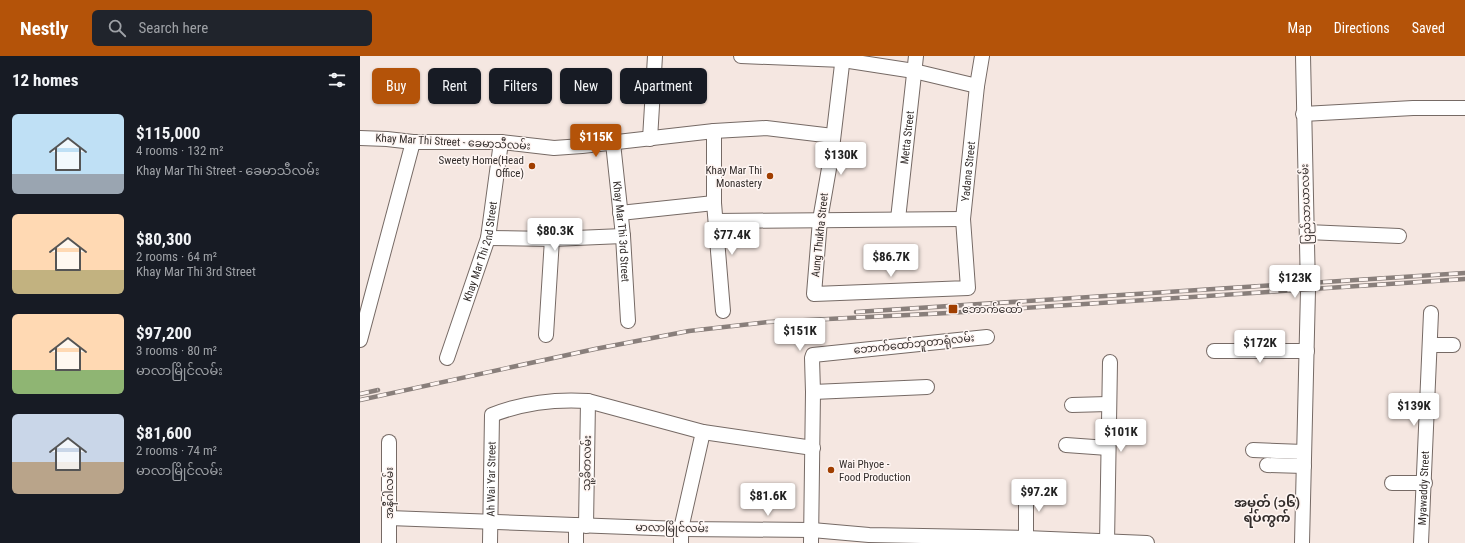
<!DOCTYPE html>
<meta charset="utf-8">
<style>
body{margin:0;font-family:"Roboto Condensed","Noto Sans Myanmar",sans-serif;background:#20242c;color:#f1f3f6;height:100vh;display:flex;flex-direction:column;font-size:15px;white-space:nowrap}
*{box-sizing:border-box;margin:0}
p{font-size:13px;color:#9ea1a6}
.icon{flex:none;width:22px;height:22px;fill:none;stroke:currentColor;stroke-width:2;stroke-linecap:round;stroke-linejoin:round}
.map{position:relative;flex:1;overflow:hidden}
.drawer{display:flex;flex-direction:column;background:#171b24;width:360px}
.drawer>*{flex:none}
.guide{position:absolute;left:12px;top:12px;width:380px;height:36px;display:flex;gap:8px}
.price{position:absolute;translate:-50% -34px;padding:0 9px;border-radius:4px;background:#fff;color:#222;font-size:13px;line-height:26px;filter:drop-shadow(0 1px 2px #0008)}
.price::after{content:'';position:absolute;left:50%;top:24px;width:12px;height:9px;margin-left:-6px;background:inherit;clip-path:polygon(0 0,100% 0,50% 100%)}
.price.on{background:#b45309;color:#fff}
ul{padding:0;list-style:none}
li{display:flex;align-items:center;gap:12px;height:100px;padding:0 12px}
li span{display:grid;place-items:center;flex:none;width:112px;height:80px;border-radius:6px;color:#555}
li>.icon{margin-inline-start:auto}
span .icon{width:48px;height:48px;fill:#fffc;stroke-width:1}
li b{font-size:17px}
h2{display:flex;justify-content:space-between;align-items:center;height:48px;padding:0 12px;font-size:17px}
.pill{padding:0 14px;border-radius:6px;background:#171b24;box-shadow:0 1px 3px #0004;font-size:14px;line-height:36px}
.pill.on{background:#b45309;color:#fff}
header{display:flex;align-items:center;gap:24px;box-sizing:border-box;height:56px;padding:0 20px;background:#b45309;color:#fff}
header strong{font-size:19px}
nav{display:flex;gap:22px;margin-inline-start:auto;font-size:14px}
.search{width:280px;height:36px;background:#20242c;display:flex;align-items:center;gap:10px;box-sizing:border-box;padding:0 14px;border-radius:6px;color:#9ea1a6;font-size:15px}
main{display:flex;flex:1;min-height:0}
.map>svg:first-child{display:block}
</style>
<header>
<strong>Nestly</strong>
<div class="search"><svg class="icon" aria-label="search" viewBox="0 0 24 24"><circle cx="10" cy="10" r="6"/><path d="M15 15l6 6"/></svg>Search here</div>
<nav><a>Map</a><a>Directions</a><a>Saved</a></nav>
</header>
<main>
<section class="drawer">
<h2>12 homes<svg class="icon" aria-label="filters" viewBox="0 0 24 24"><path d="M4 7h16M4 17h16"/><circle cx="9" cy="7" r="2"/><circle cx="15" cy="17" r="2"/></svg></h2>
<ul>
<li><span style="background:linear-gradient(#bfe0f5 75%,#9aa5b1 0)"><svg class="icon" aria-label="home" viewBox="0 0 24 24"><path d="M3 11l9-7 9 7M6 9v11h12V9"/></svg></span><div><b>$115,000</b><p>4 rooms · 132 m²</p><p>Khay Mar Thi Street - ခေမာသီလမ်း</p></div></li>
<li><span style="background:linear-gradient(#ffd9b3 70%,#c2b280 0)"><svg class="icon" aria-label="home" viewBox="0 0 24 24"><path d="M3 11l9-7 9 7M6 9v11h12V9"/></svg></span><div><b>$80,300</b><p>2 rooms · 64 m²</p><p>Khay Mar Thi 3rd Street</p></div></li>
<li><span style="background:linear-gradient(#ffd9b3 70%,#8fb573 0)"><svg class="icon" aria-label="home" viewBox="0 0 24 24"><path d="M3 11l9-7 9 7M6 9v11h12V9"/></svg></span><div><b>$97,200</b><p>3 rooms · 80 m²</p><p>မာလာမြိုင်လမ်း</p></div></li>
<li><span style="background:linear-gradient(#c9d6e8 60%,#b9a48a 0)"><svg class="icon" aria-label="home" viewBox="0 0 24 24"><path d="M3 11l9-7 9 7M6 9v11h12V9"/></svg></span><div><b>$81,600</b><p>2 rooms · 74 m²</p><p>မာလာမြိုင်လမ်း</p></div></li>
</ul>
</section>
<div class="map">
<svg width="1105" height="487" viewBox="0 0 1105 487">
<rect width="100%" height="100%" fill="#f5e7e1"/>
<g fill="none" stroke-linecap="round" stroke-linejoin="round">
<g stroke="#766a65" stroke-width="16">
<g id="minor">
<path d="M381,0l102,4 71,11 63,15"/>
<path id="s1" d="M483,0l-12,101 -11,63 -6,74 154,-6 -5,-69 14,-133 5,-30"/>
<path d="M943,58l110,-6h52"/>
<path d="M354,75v72l9,108"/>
<path d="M0,82l27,1 26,3h88l53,6 28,-2 132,-15 52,-3 67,8"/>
<path d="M290,83l5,-83"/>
<path id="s2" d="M253,87l10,93 5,85"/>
<path d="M260,157l94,-10"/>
<path id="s3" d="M538,163l18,-163"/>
<path d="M356,165l247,-2"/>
<path d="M947,176l92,4"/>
<path d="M128,182l64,1 71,-3"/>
<path d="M186,279l6,-96"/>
<path d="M0,284l53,-198"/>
<path d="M1070,289h23"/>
<path d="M854,295h93"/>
<path id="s4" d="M87,302l41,-120 13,-96"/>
<path d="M453,336l114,-5"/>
<path d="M712,349l36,-1"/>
<path d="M29,386v101"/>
<path d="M706,389l42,3"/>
<path d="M893,394l51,2"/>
<path d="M907,409l37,1"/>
<path d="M1032,427h33"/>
<path d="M666,433v49"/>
<path d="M29,462l292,11 131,1 57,5 157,3 121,5"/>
<path d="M226,470l2,-125"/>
<path id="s5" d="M130,487l2,-128c30,-12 65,-16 96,-14l115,31 110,16"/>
<path d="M216,487v-18"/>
<path d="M321,487v-14l22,-97"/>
<path d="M451,487l2,-151 -1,-34 1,-3 174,-18"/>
<path d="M747,487l3,-181"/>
<path d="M942,487l6,-253 -5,-234"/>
<path id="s6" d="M1061,487l10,-230"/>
</g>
</g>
<use href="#minor" stroke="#fff" stroke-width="14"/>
<g stroke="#897f7b" stroke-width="4.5">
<g id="rail">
<path d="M496,256l609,-39"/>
<path d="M0,338l18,-4"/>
<path d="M0,344l235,-51 94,-18 79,-9 180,-9 517,-34"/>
</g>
</g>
<use href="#rail" stroke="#fef5f2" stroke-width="3" stroke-dasharray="9" stroke-linecap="butt"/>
</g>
<g fill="#a03e00" stroke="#fef5f2" stroke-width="1.5">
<circle cx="172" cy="110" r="4"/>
<circle cx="410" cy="120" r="4"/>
<rect x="588" y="248" width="10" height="10" rx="2"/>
<circle cx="471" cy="414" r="4"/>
</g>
<g text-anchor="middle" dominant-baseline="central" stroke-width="3" stroke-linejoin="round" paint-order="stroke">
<g font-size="11" fill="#332d2b" stroke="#fef5f2">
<text stroke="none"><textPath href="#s3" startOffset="82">Metta Street</textPath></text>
<text transform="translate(93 86) rotate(3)">Khay Mar Thi Street - ခေမာသီလမ်း</text>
<text stroke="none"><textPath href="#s1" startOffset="511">Yadana Street</textPath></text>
<text transform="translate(946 148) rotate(-92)">ပြည်သာယာလမ်း</text>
<text stroke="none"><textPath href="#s2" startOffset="89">Khay Mar Thi 3rd Street</textPath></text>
<text transform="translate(460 179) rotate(-84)">Aung Thukha Street</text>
<text stroke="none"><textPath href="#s4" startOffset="112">Khay Mar Thi 2nd Street</textPath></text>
<text transform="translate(554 288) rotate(-6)">ဘောက်ထော်ဘူတာရုံလမ်း</text>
<text transform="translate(227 407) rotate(-89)">သူ့ခိတလမ်း</text>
<text stroke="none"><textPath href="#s5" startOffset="64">Ah Wai Yar Street</textPath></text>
<text stroke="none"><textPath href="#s6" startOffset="55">Myawaddy Street</textPath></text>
<text transform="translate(29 437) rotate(-90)">အနီဂါလမ်း</text>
<text transform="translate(312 472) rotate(1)">မာလာမြိုင်လမ်း</text>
</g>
<g font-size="11" fill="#332d2b" stroke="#fef5f2" text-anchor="end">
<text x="164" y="104">Sweety Home(Head<tspan x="164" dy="13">Office)</tspan></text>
<text x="402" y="114">Khay Mar Thi<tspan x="402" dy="13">Monastery</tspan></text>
<text x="602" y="253" text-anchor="start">ဘောက်ထော်</text>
<text x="479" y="408" text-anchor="start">Wai Phyoe -<tspan x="479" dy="13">Food Production</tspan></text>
</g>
<g font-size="13" font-weight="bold" fill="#332d2b" stroke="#fef5f2">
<text x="907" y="446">အမှတ် (၁၆)<tspan x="907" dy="15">ရပ်ကွက်</tspan></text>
</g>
</g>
</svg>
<b class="price on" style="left:236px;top:102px">$115K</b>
<b class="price" style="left:481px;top:120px">$130K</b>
<b class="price" style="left:195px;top:196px">$80.3K</b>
<b class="price" style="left:372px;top:200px">$77.4K</b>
<b class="price" style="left:531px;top:222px">$86.7K</b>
<b class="price" style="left:935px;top:243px">$123K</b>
<b class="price" style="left:440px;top:296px">$151K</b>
<b class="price" style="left:900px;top:308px">$172K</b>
<b class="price" style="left:1054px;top:371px">$139K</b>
<b class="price" style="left:761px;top:397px">$101K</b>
<b class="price" style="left:679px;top:457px">$97.2K</b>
<b class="price" style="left:408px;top:461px">$81.6K</b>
<div class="guide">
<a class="pill on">Buy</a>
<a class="pill">Rent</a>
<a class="pill">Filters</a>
<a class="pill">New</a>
<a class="pill">Apartment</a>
</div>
</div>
</main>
